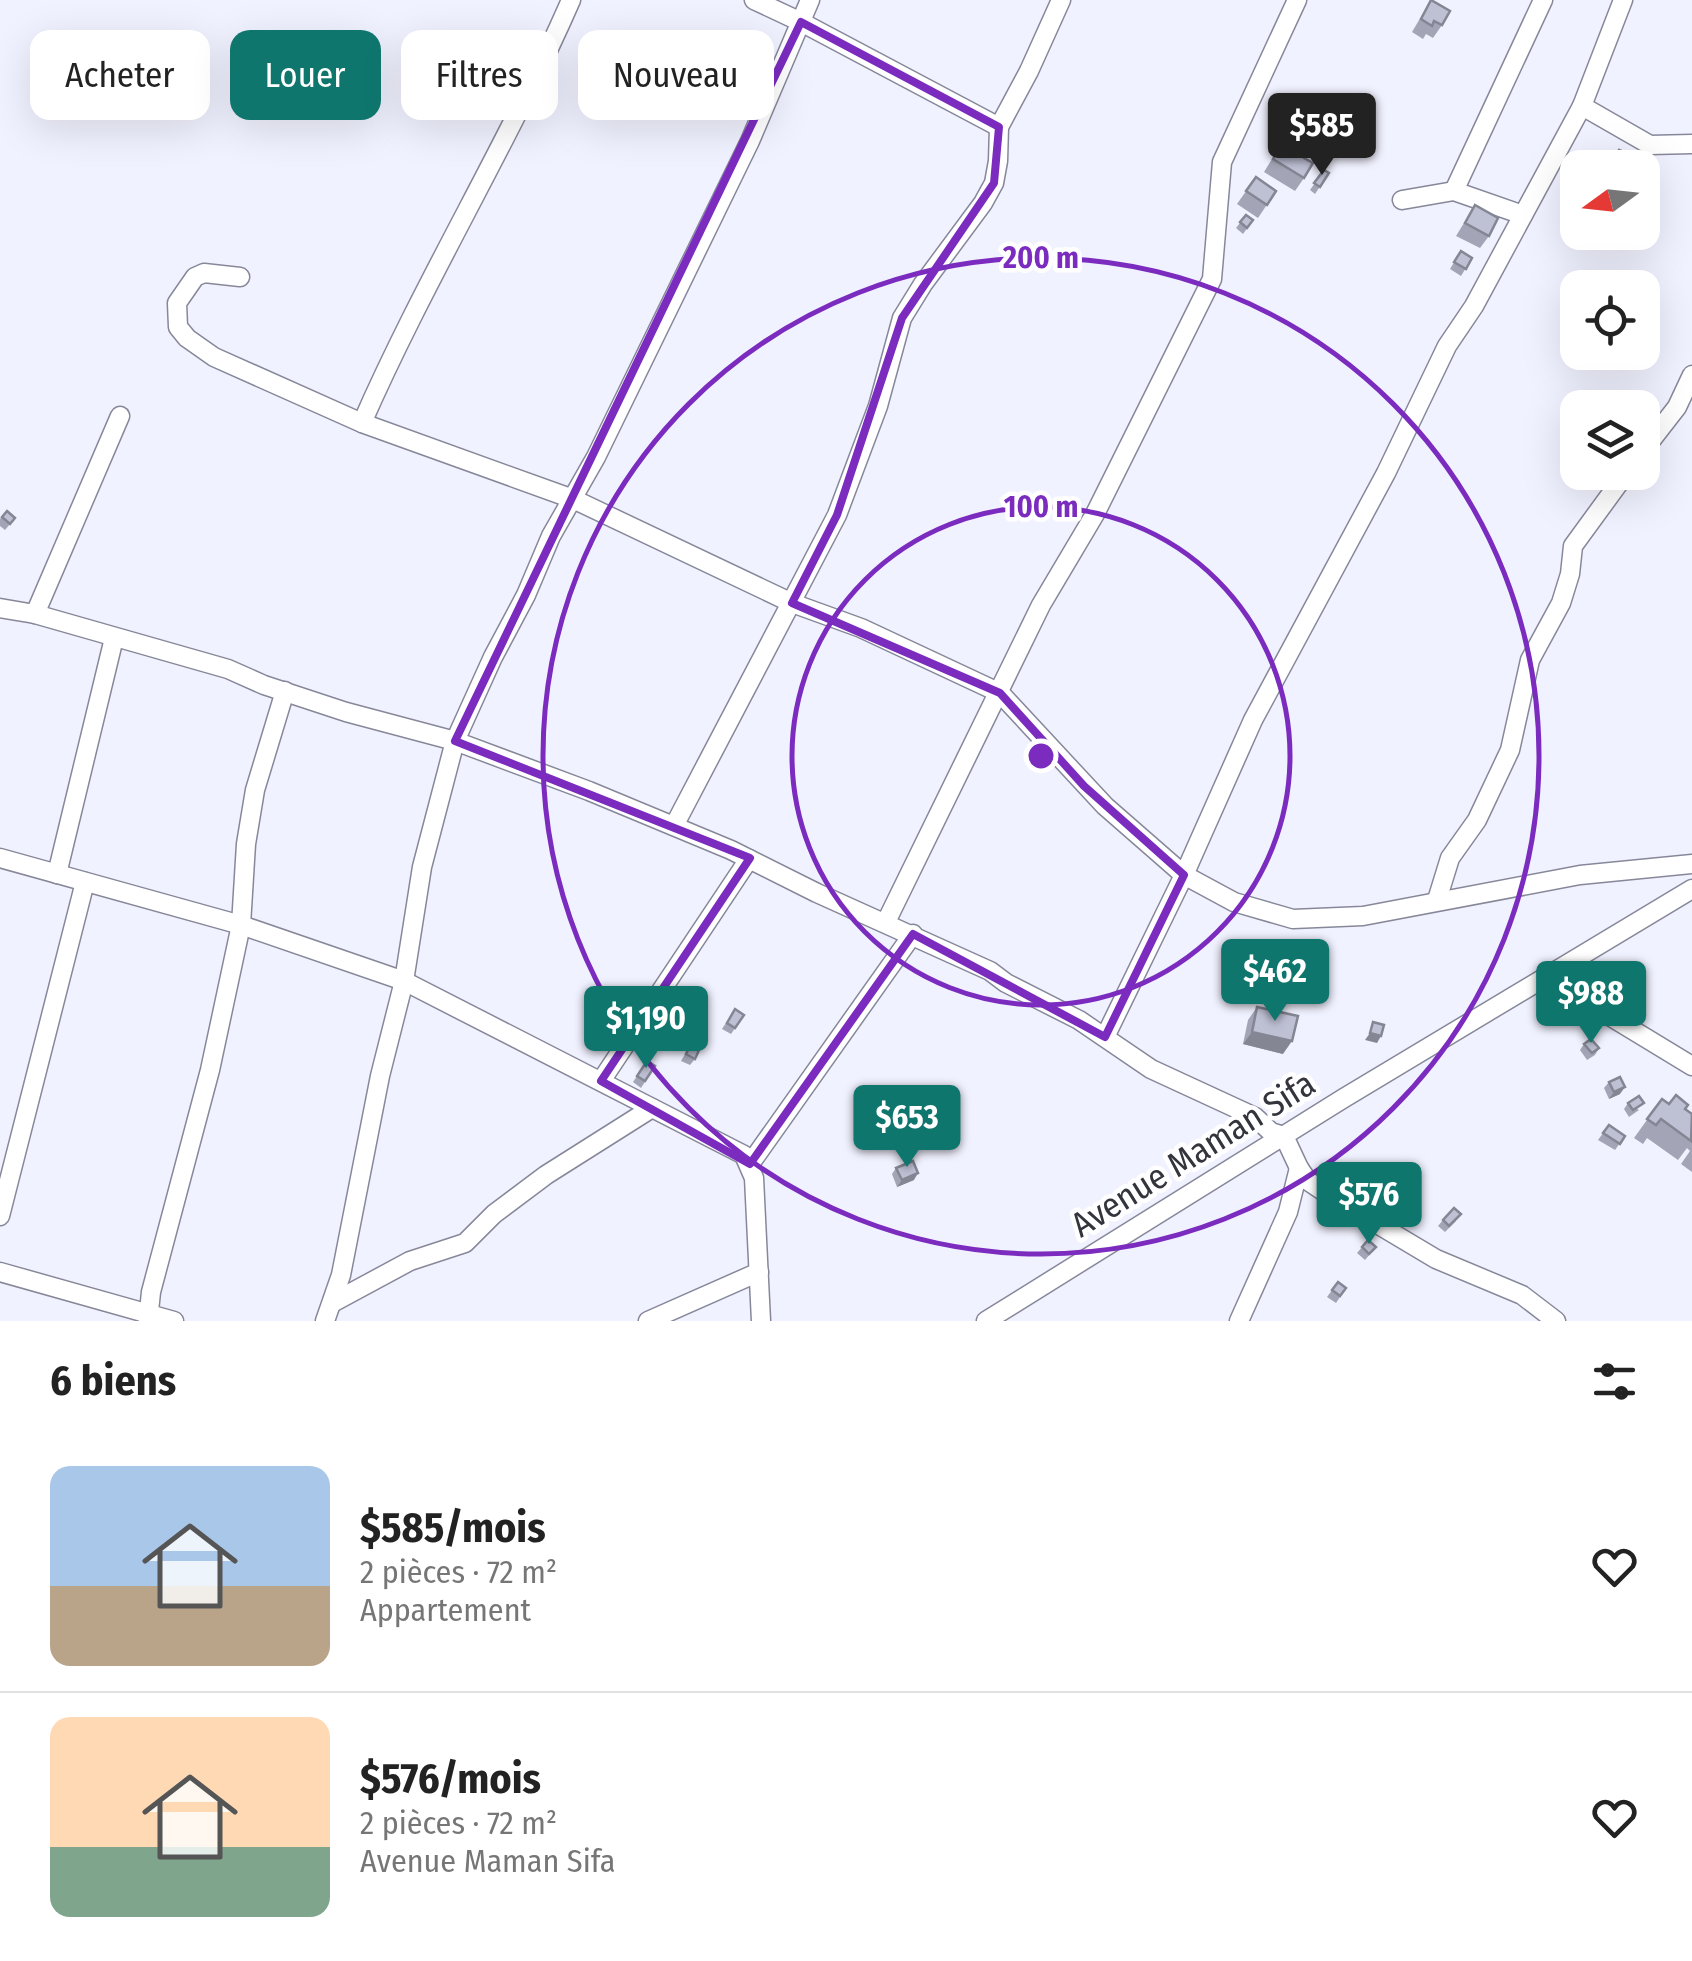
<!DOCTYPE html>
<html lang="fr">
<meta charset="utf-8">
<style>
body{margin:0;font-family:"Fira Sans Condensed",sans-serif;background:#f2f2f2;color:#222;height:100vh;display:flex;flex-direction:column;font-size:38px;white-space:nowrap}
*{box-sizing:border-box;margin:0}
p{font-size:32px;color:#767676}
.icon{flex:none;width:55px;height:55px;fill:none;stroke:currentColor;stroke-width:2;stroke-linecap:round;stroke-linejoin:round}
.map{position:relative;height:1321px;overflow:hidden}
.drawer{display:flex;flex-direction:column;background:#fff;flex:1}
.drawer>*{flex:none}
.banner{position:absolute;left:30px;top:30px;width:1000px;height:90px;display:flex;gap:20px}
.needle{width:65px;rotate:255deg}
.controls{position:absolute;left:1560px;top:150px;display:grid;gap:20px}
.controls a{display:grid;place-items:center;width:100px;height:100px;border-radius:20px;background:#fff;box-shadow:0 10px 40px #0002;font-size:50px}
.price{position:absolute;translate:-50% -85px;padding:0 22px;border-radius:10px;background:#0f766e;color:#fff;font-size:32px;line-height:65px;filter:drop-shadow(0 2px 5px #0008)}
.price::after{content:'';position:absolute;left:50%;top:60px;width:30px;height:22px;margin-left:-15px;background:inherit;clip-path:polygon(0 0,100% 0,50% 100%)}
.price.selected{background:#222;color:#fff}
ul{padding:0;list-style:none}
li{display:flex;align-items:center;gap:30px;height:250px;padding:0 50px}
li+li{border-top:2px solid #e0e0e0}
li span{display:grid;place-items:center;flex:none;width:280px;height:200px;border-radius:20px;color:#555}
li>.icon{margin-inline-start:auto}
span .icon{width:120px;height:120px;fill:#fffc;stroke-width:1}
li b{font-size:42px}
h2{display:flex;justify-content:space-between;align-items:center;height:120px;padding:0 50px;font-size:42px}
.tag{padding:0 35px;border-radius:20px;background:#fff;box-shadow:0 10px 40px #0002;font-size:35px;line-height:90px}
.tag.selected{background:#0f766e;color:#fff}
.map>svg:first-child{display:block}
</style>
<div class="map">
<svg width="1692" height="1321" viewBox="0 0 1692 1321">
<rect width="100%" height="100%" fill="#f1f2ff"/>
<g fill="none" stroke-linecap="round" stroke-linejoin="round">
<g stroke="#86889a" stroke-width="21">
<g id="minor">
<path d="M754,0l47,22 198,105"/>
<path d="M1582,106l68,39 42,-1"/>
<path d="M1454,191l89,-191"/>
<path d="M1402,200l52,-9 69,24"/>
<path d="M240,277l-36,-4 -9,4 -18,26 1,24 9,11 27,19 148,66 211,76 219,104 69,25 139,65 105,113 79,69 50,27 59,17 70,-3 217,-41 112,-11"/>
<path d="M362,423c63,-144 146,-279 209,-423"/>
<path d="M1642,452l35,-45 15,-32"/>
<path d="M0,608l35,6 193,55 36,16 82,27 109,29 134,50 142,59 86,43 173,78 16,12 73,37 72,49 104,48 16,15 13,4 15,32 9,13 24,16 104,62 86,36 34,26"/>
<path d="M35,614l85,-198"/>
<path d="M674,826l163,-311 41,-109 24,-88 21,-34 60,-81 11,-20 4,-22 1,-34 30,-56 32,-71"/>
<path d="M0,858l241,67 163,56 340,174 10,23 7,143"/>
<path d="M57,874l57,-236"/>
<path d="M1437,900l13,-42 27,-38 33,-70 20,-90 31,-57 9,-29 3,-28 54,-74"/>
<path d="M886,922l155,-317 54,-91 117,-235 10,-117 75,-162"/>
<path d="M1547,978l145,88"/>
<path d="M1105,1037l79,-162 69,-155 133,-247 61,-127 27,-40 108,-200 41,-106"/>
<path d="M601,1081l148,-222"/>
<path d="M750,1164l163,-230"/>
<path d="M0,1216l85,-334"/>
<path d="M0,1272l174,49"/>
<path d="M332,1303l78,-42 55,-18 29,-29 52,-39 106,-67"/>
<path d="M148,1321l3,-29 59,-222 31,-145 5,-81 9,-54 30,-99"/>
<path d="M325,1321l16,-46 39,-199 24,-95 18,-114 33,-126 38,-84 33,-62 25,-59 45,-79 154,-316 60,-141"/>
<path d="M648,1321l111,-49"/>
<path d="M986,1321l358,-223 348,-209"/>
<path d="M1239,1321l49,-109 11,-44"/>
</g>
</g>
<use href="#minor" stroke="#fff" stroke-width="18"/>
</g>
<g fill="#a3a5b6">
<path d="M1431,0l11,25 -9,13 -7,-4 -3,5 -11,-7z"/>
<path d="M1330,107l10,8 -17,22 -10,-8z"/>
<path d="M1294,123l2,19 8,16v20l-9,13 -31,-19z"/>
<path d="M1324,170l5,3 -14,21 -5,-4z"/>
<path d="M1256,177l20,14 -18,27 -21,-14z"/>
<path d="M1475,205l14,31 -9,12 -24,-12z"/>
<path d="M1246,215l7,5 -10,14 -7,-6z"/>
<path d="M1461,251l11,7 -11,18 -11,-7z"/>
<path d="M7,511l8,7 -10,12 -5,-4v-7z"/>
<path d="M1257,1007l26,47 -40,-10 5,-24z"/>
<path d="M735,1009l9,6 -13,19 -9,-5z"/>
<path d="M691,1044l4,15 -5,6 -9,-4z"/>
<path d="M1584,1044l15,4 -4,7 -8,5 -7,-10z"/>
<path d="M647,1061l8,5 -14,22 -8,-6z"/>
<path d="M1609,1082l11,12 -11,5 -5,-11z"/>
<path d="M1662,1099l7,5 16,5 7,5v58l-11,-8 9,-13 -3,-3 -9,12 -31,-22 -4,6 -9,-6z"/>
<path d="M1628,1103l11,7 -10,7 -5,-8z"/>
<path d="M1609,1125l16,11 -10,14 -17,-10z"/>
<path d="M896,1168l18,12 -17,7 -5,-13z"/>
<path d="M1443,1220l13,1 -11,11 -7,-6z"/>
<path d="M1368,1240l8,7 -11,13 -8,-7z"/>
<path d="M1338,1282l8,6 -10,15 -9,-6z"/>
</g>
<g fill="#858694">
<path d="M1252,1032l40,9 -9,13 -40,-10z"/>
<path d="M1370,1033l11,3 -4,7 -12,-3z"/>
<path d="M1625,1087l-5,7 -11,5 5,-7z"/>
<path d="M918,1173l-4,7 -17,7 5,-7z"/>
</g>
<g fill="#bec0d4" stroke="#858694" stroke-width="2.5">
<path d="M1431,0l19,11 -8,14 -8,-4 -2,5 -11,-7z"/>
<path d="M1330,107l10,8 -12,15 -10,-7z"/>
<path d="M1294,123l9,5 -7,14 13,8 -5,8 9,5 -9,15 -31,-19z"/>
<path d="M1619,150l34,15 -11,23v-20h-31z"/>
<path d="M1324,170l5,3 -9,14 -6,-4z"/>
<path d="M1256,177l20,14 -9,14 -21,-14z"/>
<path d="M1475,205l23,13 -9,18 -24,-13z"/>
<path d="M1246,215l7,5 -6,8 -7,-6z"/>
<path d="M1461,251l11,7 -6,11 -12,-7z"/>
<path d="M7,511l8,7 -5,6 -8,-7z"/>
<path d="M1257,1007l41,9 -6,25 -40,-9z"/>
<path d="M735,1009l9,6 -9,13 -8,-5z"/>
<path d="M1373,1022l11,3 -3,11 -11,-3z"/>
<path d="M1591,1039l8,9 -7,5 -8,-9z"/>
<path d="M691,1044l9,4 -5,11 -9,-5z"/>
<path d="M647,1061l8,5 -10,15 -8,-5z"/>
<path d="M1620,1077l5,10 -11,5 -5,-10z"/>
<path d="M1676,1095l12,10 -3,4 7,5 -1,27 -30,-22 -5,6 -9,-6 15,-20 7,5z"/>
<path d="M1639,1096l5,7 -11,7 -5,-7z"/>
<path d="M1609,1125l16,11 -5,8 -17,-11z"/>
<path d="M913,1161l5,12 -16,7 -6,-12z"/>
<path d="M1454,1208l7,6 -12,12 -6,-6z"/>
<path d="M1368,1240l8,7 -7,7 -7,-7z"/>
<path d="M1338,1282l8,6 -6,8 -8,-6z"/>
</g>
<path fill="none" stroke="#7b2cbf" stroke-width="8" stroke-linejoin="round" d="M801,22l198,105 -5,56 -92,135 -65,197 -45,88 208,90 84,93 100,89 -79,162 -192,-103 -163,230 -149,-83 149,-223 -295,-117z"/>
<g fill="none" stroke="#7b2cbf" stroke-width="5">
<circle cx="1041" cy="756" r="249"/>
<circle cx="1041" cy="756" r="498"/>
</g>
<g text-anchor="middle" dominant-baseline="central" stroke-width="9" stroke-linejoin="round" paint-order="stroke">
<g font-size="35" fill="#34353c" stroke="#fff">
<text transform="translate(1193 1154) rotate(-32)">Avenue Maman Sifa</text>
</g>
</g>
<circle cx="1041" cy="756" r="15" fill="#7b2cbf" stroke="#fff" stroke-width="5"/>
<g font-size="30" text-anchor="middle" font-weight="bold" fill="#7b2cbf" stroke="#fff" stroke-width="9" stroke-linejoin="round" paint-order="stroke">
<text x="1041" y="268">200 m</text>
<text x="1041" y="517">100 m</text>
</g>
</svg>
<div class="controls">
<a><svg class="needle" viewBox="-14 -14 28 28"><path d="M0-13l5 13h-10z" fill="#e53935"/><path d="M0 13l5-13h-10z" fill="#767676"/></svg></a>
<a><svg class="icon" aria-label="locate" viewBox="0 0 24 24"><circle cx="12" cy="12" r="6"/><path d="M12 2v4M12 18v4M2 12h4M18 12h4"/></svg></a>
<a><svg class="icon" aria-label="layers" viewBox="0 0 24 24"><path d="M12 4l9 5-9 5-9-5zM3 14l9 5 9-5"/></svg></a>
</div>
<b class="price selected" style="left:1322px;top:178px">$585</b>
<b class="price" style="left:1275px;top:1024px">$462</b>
<b class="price" style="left:1591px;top:1046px">$988</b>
<b class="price" style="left:646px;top:1071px">$1,190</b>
<b class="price" style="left:907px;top:1170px">$653</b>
<b class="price" style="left:1369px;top:1247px">$576</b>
<div class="banner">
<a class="tag">Acheter</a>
<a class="tag selected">Louer</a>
<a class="tag">Filtres</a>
<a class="tag">Nouveau</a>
</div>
</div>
<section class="drawer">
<h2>6 biens<svg class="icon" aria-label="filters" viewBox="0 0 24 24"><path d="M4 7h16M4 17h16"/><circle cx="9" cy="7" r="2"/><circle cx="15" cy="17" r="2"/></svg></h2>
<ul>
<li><span style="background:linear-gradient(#a9c7e8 60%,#b9a48a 0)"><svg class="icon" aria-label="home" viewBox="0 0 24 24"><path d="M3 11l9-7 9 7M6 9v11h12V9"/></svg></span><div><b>$585/mois</b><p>2 pièces · 72 m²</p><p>Appartement</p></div><svg class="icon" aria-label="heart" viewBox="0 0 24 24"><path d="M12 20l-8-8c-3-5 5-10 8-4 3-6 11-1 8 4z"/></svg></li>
<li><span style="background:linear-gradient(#ffd9b3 65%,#7fa58c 0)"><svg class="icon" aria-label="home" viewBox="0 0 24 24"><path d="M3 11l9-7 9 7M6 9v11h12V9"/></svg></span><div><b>$576/mois</b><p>2 pièces · 72 m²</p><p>Avenue Maman Sifa</p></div><svg class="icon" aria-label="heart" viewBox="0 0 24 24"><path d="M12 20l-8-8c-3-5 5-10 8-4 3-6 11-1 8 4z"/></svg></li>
</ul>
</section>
